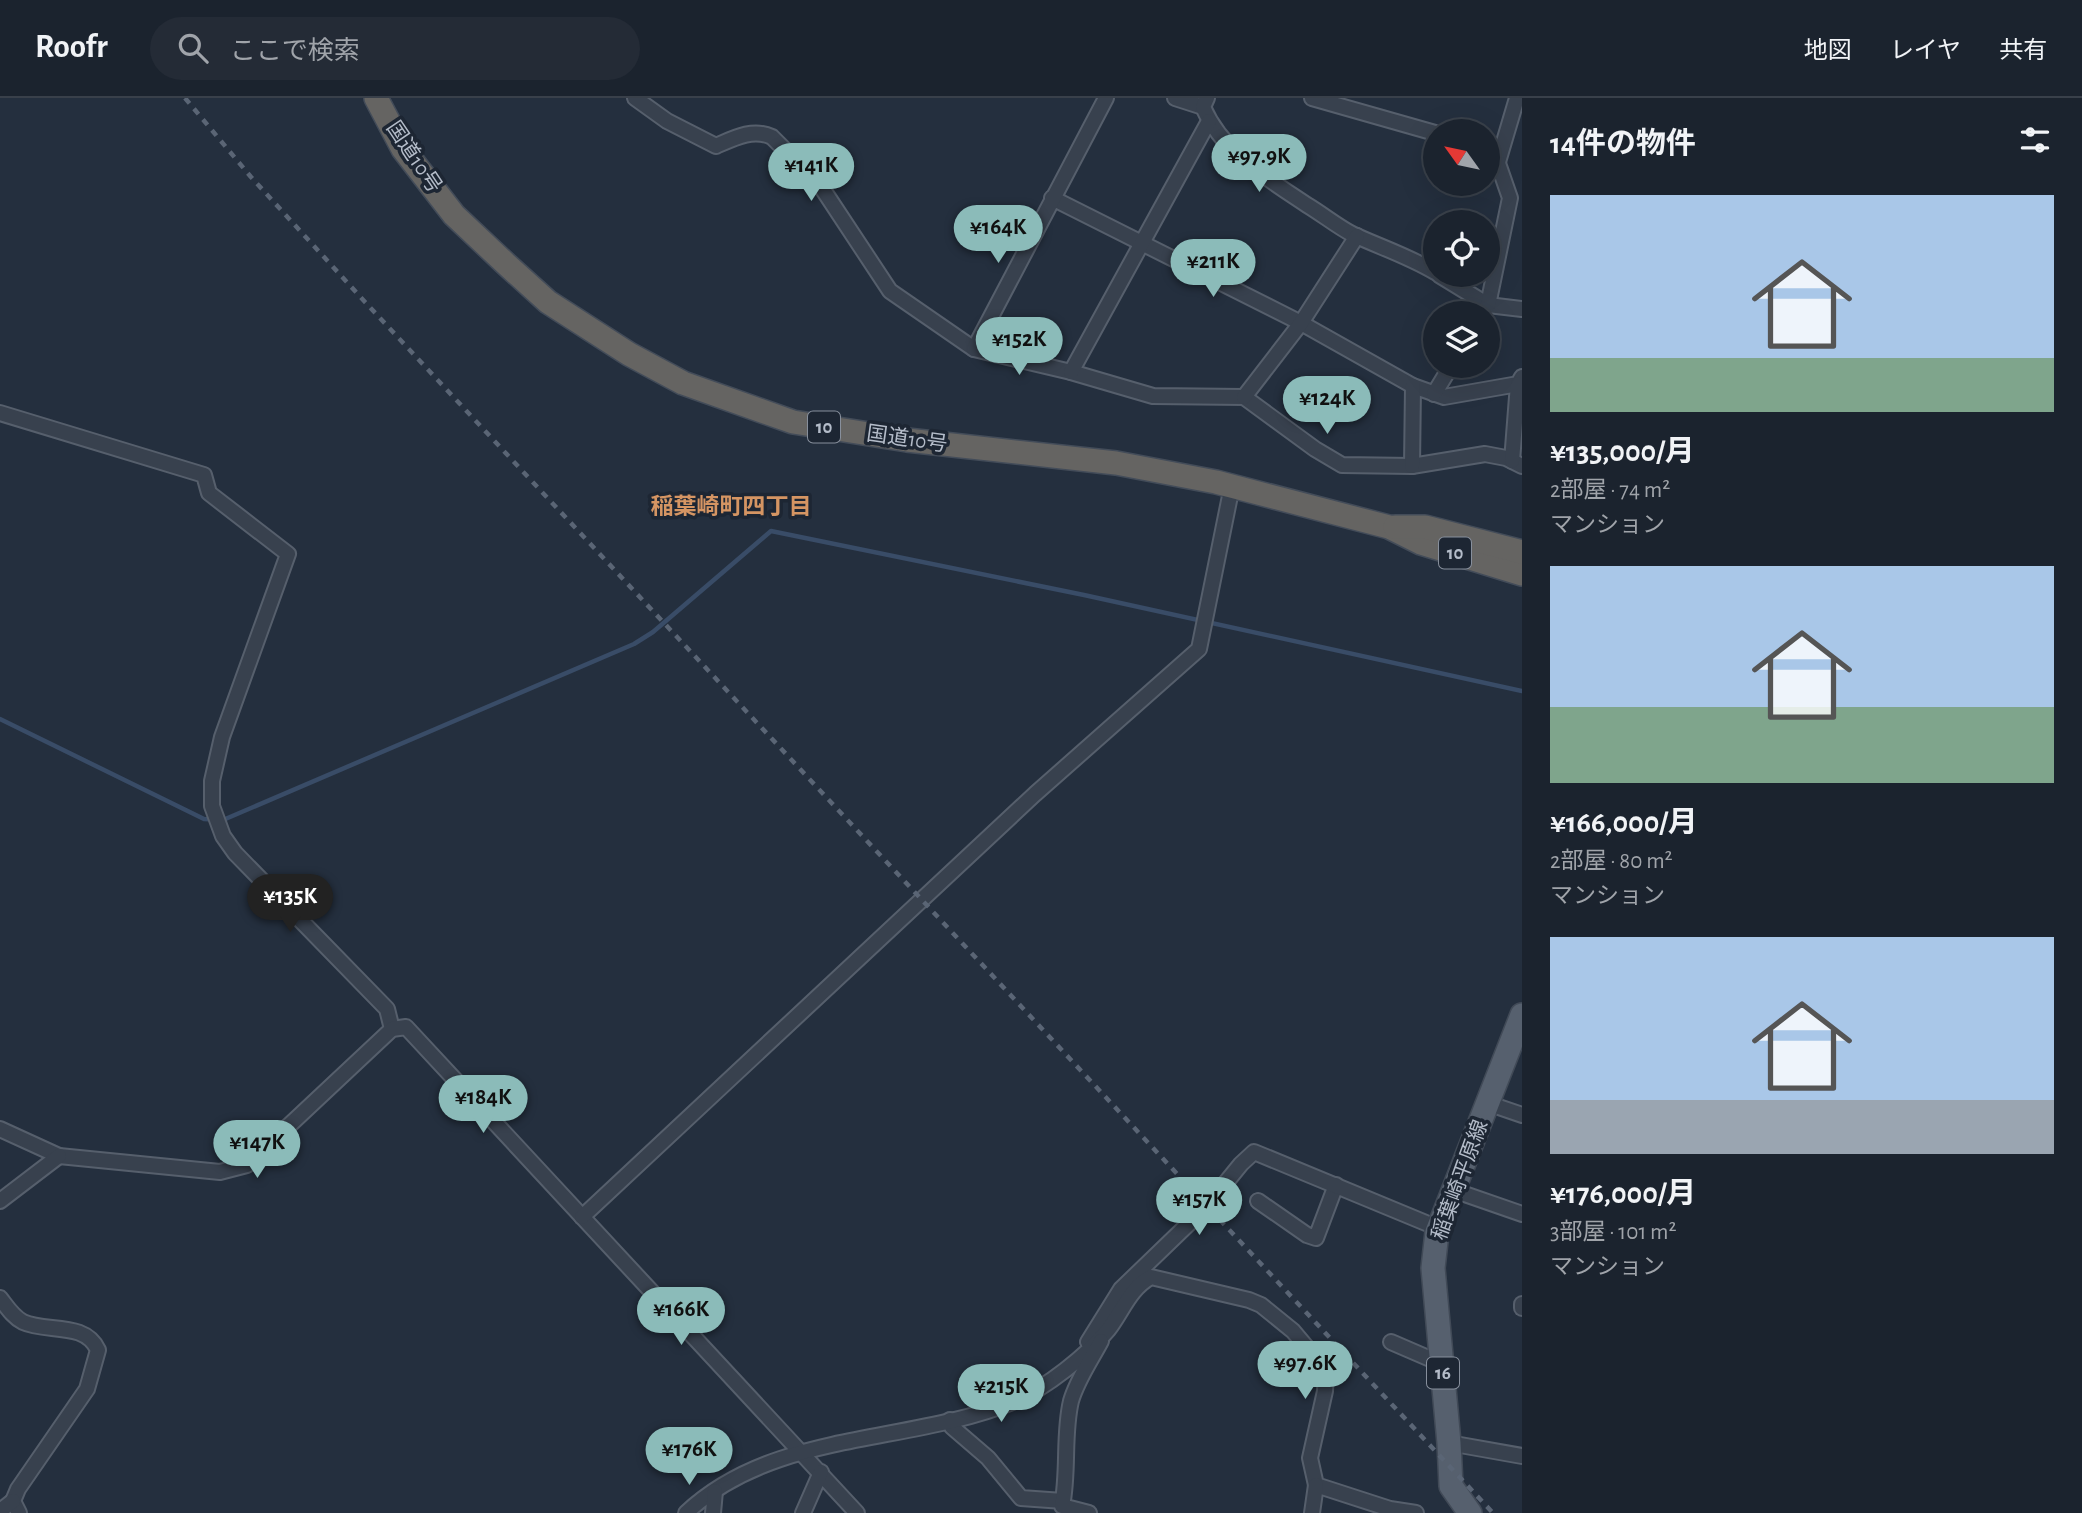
<!DOCTYPE html>
<html lang="ja">
<meta charset="utf-8">
<style>
body{margin:0;font-family:"Alegreya Sans","Noto Sans JP",sans-serif;background:#242b36;color:#f1f3f6;height:100vh;display:flex;flex-direction:column;font-size:26px;white-space:nowrap}
*{box-sizing:border-box;margin:0}
p{font-size:23px;color:#a0a4aa}
.icon{flex:none;width:38px;height:38px;fill:none;stroke:currentColor;stroke-width:2;stroke-linecap:round;stroke-linejoin:round}
.map{position:relative;flex:1;overflow:hidden}
.panel{display:flex;flex-direction:column;background:#1b232e;width:560px}
.panel>*{flex:none}
.needle{width:46px;rotate:303deg}
.tools{position:absolute;left:1423px;top:21px;display:grid;gap:14px}
.tools a{display:grid;place-items:center;width:77px;height:77px;border-radius:50%;background:#1b232e;box-shadow:0 7px 28px #0002,0 0 0 2px #39404a;font-size:35px}
.price{position:absolute;translate:-50% -60px;padding:0 16px;border-radius:24px;background:#8bbbb9;color:#111;font-size:23px;line-height:46px;filter:drop-shadow(0 2px 4px #0008)}
.price::after{content:'';position:absolute;left:50%;top:42px;width:21px;height:16px;margin-left:-10px;background:inherit;clip-path:polygon(0 0,100% 0,50% 100%)}
.price.current{background:#222;color:#fff}
ul{padding:0;list-style:none}
li{display:grid;align-content:center;gap:14px;height:371px;padding:0 28px}
li span{display:grid;place-items:center;height:217px;border-radius:0px;color:#555}
li>.icon{margin-inline-start:auto}
span .icon{width:126px;height:126px;fill:#fffc;stroke-width:1}
li b{font-size:30px}
h2{display:flex;justify-content:space-between;align-items:center;height:84px;padding:0 28px;font-size:30px}
header{display:flex;align-items:center;gap:42px;box-sizing:border-box;height:98px;padding:0 35px;background:#1b232e;border-bottom:2px solid #39404a}
header strong{font-size:33px}
nav{display:flex;gap:38px;margin-inline-start:auto;font-size:24px}
.search{width:490px;height:63px;background:#242b36;display:flex;align-items:center;gap:18px;box-sizing:border-box;padding:0 24px;border-radius:38px;color:#a0a4aa;font-size:26px}
main{display:flex;flex:1;min-height:0}
.map>svg:first-child{display:block}
</style>
<header>
<strong>Roofr</strong>
<div class="search"><svg class="icon" aria-label="search" viewBox="0 0 24 24"><circle cx="10" cy="10" r="6"/><path d="M15 15l6 6"/></svg>ここで検索</div>
<nav><a>地図</a><a>レイヤ</a><a>共有</a></nav>
</header>
<main>
<div class="map">
<svg width="1522" height="1415" viewBox="0 0 1522 1415">
<rect width="100%" height="100%" fill="#242f3e"/>
<g fill="none" stroke-linecap="round" stroke-linejoin="round">
<path stroke="#394c67" stroke-width="4.5" d="M0,621l204,100 19,1 411,-176 19,-12 118,-101 313,64 438,96"/>
<g stroke="#565f6c" stroke-width="18">
<g id="minor">
<path d="M635,0l32,23 49,25c18,-8 37,-18 56,-9l48,48 70,106 84,58 97,23 82,24 91,1 71,52 27,16 70,1 73,-12 21,4 16,8"/>
<path d="M1175,0l28,9"/>
<path d="M1207,0l-4,9c20,46 64,71 104,98 15,9 30,21 45,29 28,13 56,22 83,38"/>
<path d="M1312,0l123,35"/>
<path d="M1498,64l19,-64"/>
<path d="M1052,100l249,125 112,63 31,11 74,-13 4,-7"/>
<path d="M1439,177l49,30 34,4"/>
<path d="M1482,215l6,-8 22,-107 -17,-49 -5,-2"/>
<path d="M974,251l132,-251"/>
<path d="M1071,274l138,-251"/>
<path d="M1434,296l17,-28"/>
<path d="M1244,299l57,-74 56,-87"/>
<path d="M0,315l204,62 5,18 79,61 -66,183 -10,44v25l11,30 12,17 152,156 5,20"/>
<path d="M1512,363l6,-77 4,1"/>
<path d="M1412,368l1,-80"/>
<path d="M1487,1005l35,12"/>
<path d="M0,1031l59,27 161,16 27,-7 145,-136 14,-2 451,486"/>
<path d="M1453,1092l69,24"/>
<path d="M0,1103l59,-45"/>
<path d="M1258,1103l49,34 9,3 20,-53"/>
<path d="M582,1119l453,-423 164,-145 33,-163"/>
<path d="M0,1200c7,9 13,19 23,24 23,11 62,-1 75,28l-11,39 -69,100 -5,12 6,12"/>
<path d="M1522,1206v4"/>
<path d="M1088,1244l33,-53 85,-82 35,-43 13,-12 184,76"/>
<path d="M1391,1244l51,22"/>
<path d="M950,1322l2,7 36,31 33,40 42,3"/>
<path d="M1449,1345l73,13"/>
<path d="M0,1413l13,-10"/>
<path d="M686,1415c88,-83 223,-68 329,-112 31,-13 72,-46 93,-71 14,-18 22,-42 43,-53l98,23 12,5 32,26 26,31 7,10 -1,19 -15,67 6,27 74,24 26,4"/>
<path d="M713,1415l2,-22"/>
<path d="M803,1415l18,-41"/>
<path d="M1089,1415l-27,-7c7,-35 1,-72 9,-105 6,-21 20,-41 30,-60"/>
<path d="M1312,1415l4,-28"/>
</g>
</g>
<g stroke="#414a57" stroke-width="26">
<path id="primary" d="M1470,1415l-19,-27 -2,-43 -16,-175 4,-36 85,-217"/>
</g>
<g stroke="#434c59" stroke-width="26">
<g id="trunk">
<path d="M376,0l27,51 51,66 52,49 42,38 81,52 54,29 110,39 114,18 209,23 100,19 173,45 32,16 101,31"/>
<path d="M1395,429h30l97,25"/>
</g>
</g>
<use href="#minor" stroke="#38414e" stroke-width="14"/>
<use href="#primary" stroke="#56606e" stroke-width="23"/>
<use href="#trunk" stroke="#656462" stroke-width="23"/>
<path stroke="#5a6575" stroke-width="4.5" stroke-dasharray="7 7" stroke-linecap="butt" d="M185,0l66,79 114,125 1128,1211"/>
</g>
<g text-anchor="middle" dominant-baseline="central" stroke-width="7" stroke-linejoin="round" paint-order="stroke">
<g fill="#1d2633" stroke="#878f9c" stroke-width="2">
<rect x="808" y="313.5" width="32" height="31" rx="5"/>
<rect x="1439" y="439.5" width="32" height="31" rx="5"/>
<rect x="1427" y="1259.5" width="32" height="31" rx="5"/>
</g>
<g font-size="19" font-weight="bold" fill="#b4bcc9">
<text x="824" y="329">10</text>
<text x="1455" y="455">10</text>
<text x="1443" y="1275">16</text>
</g>
<g font-size="21" fill="#b4bcc9" stroke="#1d2633">
<text transform="translate(414 59) rotate(56)">国道10号</text>
<text transform="translate(907 341) rotate(8)">国道10号</text>
<text transform="translate(1460 1082) rotate(-70)">稲葉崎平原線</text>
</g>
<g font-size="23" font-weight="bold" fill="#d59563" stroke="#1d2633">
<text x="731" y="409">稲葉崎町四丁目</text>
</g>
</g>
</svg>
<div class="tools">
<a><svg class="needle" viewBox="-14 -14 28 28"><path d="M0-13l5 13h-10z" fill="#e53935"/><path d="M0 13l5-13h-10z" fill="#a0a4aa"/></svg></a>
<a><svg class="icon" aria-label="locate" viewBox="0 0 24 24"><circle cx="12" cy="12" r="6"/><path d="M12 2v4M12 18v4M2 12h4M18 12h4"/></svg></a>
<a><svg class="icon" aria-label="layers" viewBox="0 0 24 24"><path d="M12 4l9 5-9 5-9-5zM3 14l9 5 9-5"/></svg></a>
</div>
<b class="price" style="left:1259px;top:96px">¥97.9K</b>
<b class="price" style="left:811px;top:105px">¥141K</b>
<b class="price" style="left:998px;top:167px">¥164K</b>
<b class="price" style="left:1213px;top:201px">¥211K</b>
<b class="price" style="left:1019px;top:279px">¥152K</b>
<b class="price" style="left:1327px;top:338px">¥124K</b>
<b class="price current" style="left:290px;top:836px">¥135K</b>
<b class="price" style="left:483px;top:1037px">¥184K</b>
<b class="price" style="left:257px;top:1082px">¥147K</b>
<b class="price" style="left:1199px;top:1139px">¥157K</b>
<b class="price" style="left:681px;top:1249px">¥166K</b>
<b class="price" style="left:1305px;top:1303px">¥97.6K</b>
<b class="price" style="left:1001px;top:1326px">¥215K</b>
<b class="price" style="left:689px;top:1389px">¥176K</b>
</div>
<section class="panel">
<h2>14件の物件<svg class="icon" aria-label="filters" viewBox="0 0 24 24"><path d="M4 7h16M4 17h16"/><circle cx="9" cy="7" r="2"/><circle cx="15" cy="17" r="2"/></svg></h2>
<ul>
<li><span style="background:linear-gradient(#a9c7e8 75%,#7fa58c 0)"><svg class="icon" aria-label="home" viewBox="0 0 24 24"><path d="M3 11l9-7 9 7M6 9v11h12V9"/></svg></span><div><b>¥135,000/月</b><p>2部屋 · 74 m²</p><p>マンション</p></div></li>
<li><span style="background:linear-gradient(#a9c7e8 65%,#7fa58c 0)"><svg class="icon" aria-label="home" viewBox="0 0 24 24"><path d="M3 11l9-7 9 7M6 9v11h12V9"/></svg></span><div><b>¥166,000/月</b><p>2部屋 · 80 m²</p><p>マンション</p></div></li>
<li><span style="background:linear-gradient(#a9c7e8 75%,#9aa5b1 0)"><svg class="icon" aria-label="home" viewBox="0 0 24 24"><path d="M3 11l9-7 9 7M6 9v11h12V9"/></svg></span><div><b>¥176,000/月</b><p>3部屋 · 101 m²</p><p>マンション</p></div></li>
</ul>
</section>
</main>
